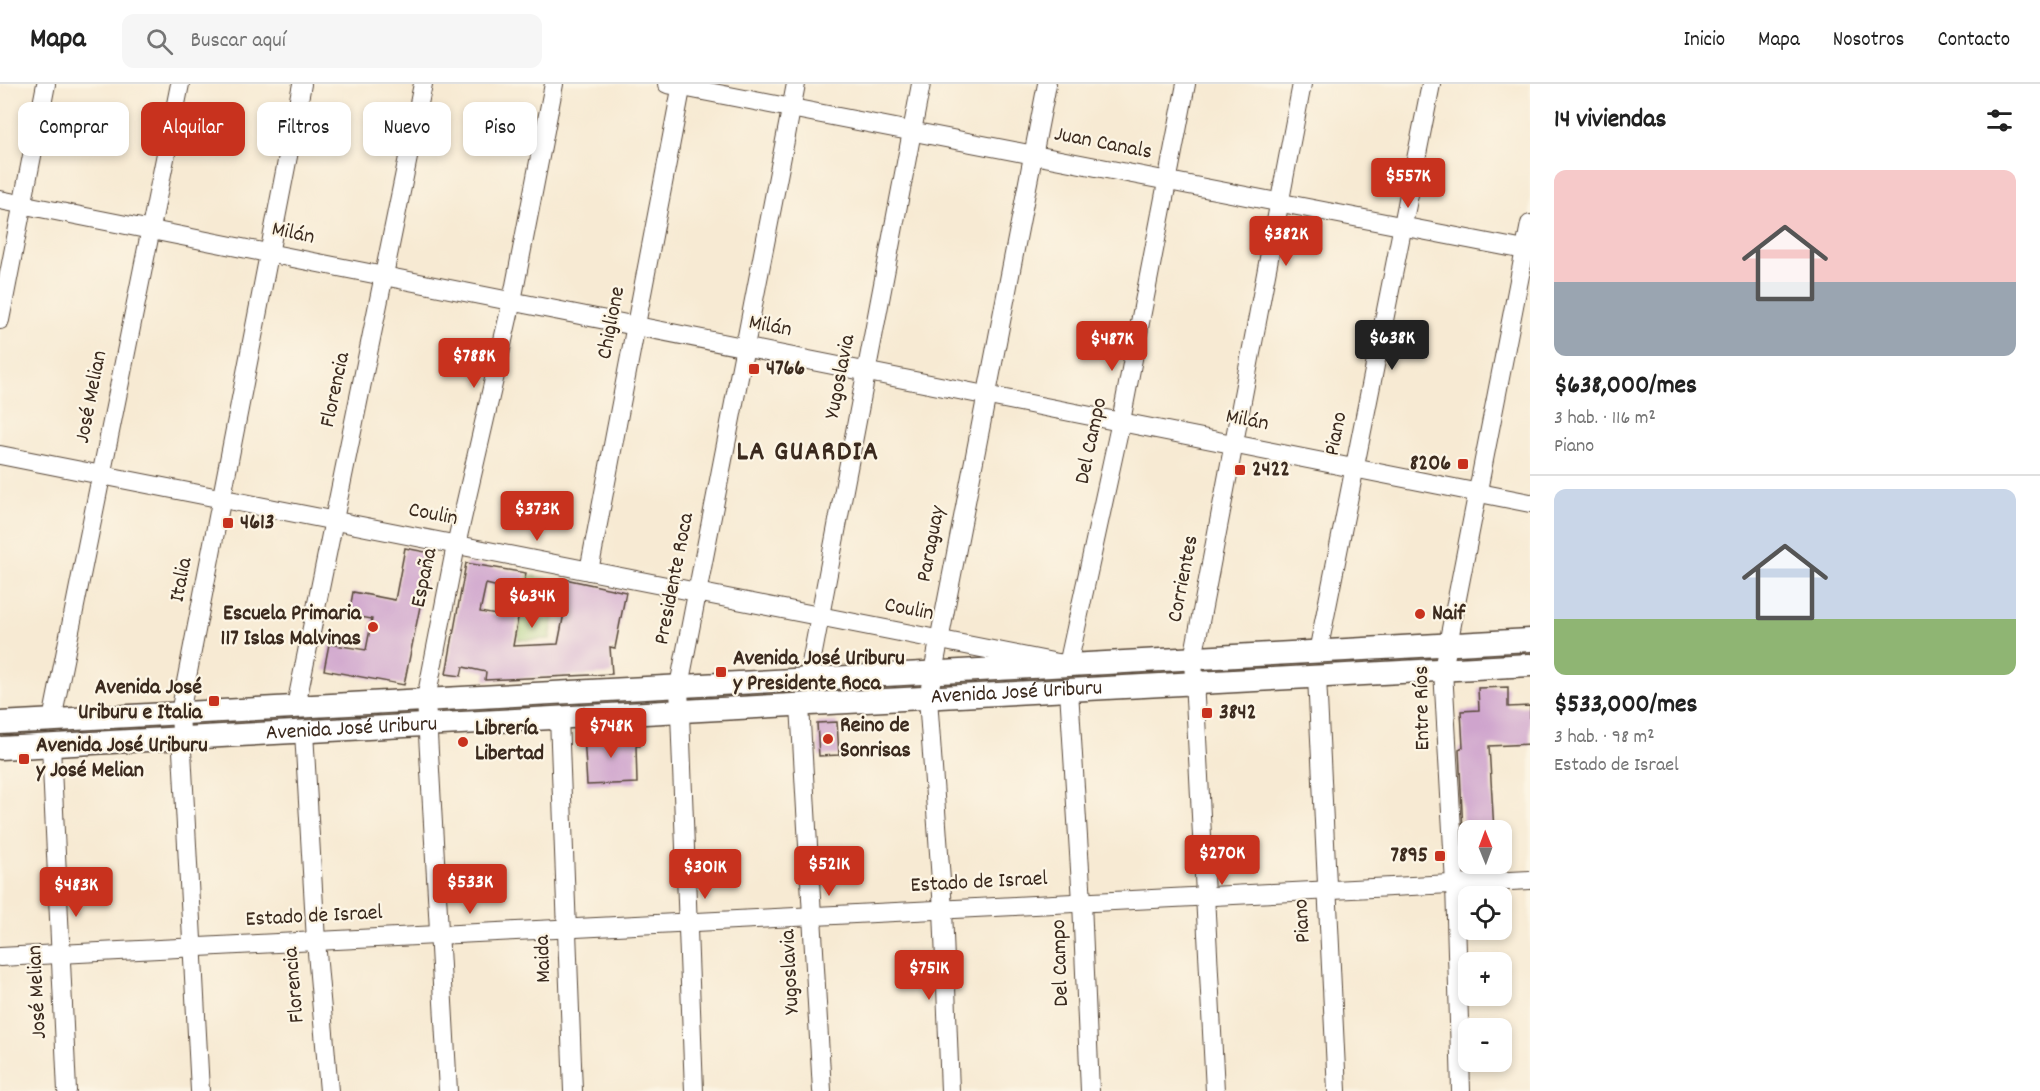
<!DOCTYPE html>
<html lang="es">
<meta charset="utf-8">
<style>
body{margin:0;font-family:Dekko,sans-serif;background:#f6f6f6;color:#222;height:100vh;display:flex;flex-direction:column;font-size:22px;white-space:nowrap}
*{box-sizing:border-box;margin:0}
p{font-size:20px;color:#767676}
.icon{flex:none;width:33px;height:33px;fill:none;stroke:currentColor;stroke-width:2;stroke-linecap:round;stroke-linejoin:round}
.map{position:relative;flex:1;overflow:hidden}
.sheet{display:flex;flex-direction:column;background:#fff;width:510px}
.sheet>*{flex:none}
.guide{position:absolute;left:18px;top:18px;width:570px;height:54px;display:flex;gap:12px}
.needle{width:39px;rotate:359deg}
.tools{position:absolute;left:1458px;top:736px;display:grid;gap:12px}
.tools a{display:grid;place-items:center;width:54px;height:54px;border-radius:12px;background:#fff;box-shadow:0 3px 9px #0003;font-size:30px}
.price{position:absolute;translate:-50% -51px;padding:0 14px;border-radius:6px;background:#c8321e;color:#fff;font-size:20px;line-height:39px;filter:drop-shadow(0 2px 3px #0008)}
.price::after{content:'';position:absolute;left:50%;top:36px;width:18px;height:14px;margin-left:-9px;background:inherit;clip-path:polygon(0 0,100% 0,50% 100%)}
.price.selected{background:#222;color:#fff}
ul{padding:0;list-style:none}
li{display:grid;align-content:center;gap:12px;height:318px;padding:0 24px}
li+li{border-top:2px solid #e0e0e0}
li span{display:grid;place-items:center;height:186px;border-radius:12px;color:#555}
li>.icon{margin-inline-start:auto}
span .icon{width:108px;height:108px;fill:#fffc;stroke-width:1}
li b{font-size:26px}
h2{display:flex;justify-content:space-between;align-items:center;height:72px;padding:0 24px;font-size:26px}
.chip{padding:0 21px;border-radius:12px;background:#fff;box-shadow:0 3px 9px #0003;font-size:21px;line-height:54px}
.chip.selected{background:#c8321e;color:#fff}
header{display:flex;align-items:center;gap:36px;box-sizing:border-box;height:84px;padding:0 30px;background:#fff;border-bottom:2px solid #e0e0e0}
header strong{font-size:28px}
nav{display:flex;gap:33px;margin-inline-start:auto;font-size:21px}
.search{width:420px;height:54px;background:#f6f6f6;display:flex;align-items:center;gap:15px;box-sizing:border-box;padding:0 21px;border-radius:12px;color:#767676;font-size:22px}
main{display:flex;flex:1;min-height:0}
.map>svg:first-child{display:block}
</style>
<header>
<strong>Mapa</strong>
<div class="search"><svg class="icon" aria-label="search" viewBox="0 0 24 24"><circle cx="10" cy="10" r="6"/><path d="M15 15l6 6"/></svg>Buscar aquí</div>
<nav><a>Inicio</a><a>Mapa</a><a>Nosotros</a><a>Contacto</a></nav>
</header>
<main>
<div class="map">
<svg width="1530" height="1007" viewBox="0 0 1530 1007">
<rect width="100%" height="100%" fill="#fcf5e5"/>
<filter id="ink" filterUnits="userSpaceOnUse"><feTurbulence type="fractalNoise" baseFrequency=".0167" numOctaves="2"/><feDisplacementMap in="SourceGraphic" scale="12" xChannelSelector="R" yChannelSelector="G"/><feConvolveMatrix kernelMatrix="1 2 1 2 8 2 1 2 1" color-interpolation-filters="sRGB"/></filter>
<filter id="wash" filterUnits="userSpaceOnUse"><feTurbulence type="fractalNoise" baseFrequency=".008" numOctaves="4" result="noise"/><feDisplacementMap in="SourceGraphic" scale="24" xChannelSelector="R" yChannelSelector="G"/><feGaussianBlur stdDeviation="1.35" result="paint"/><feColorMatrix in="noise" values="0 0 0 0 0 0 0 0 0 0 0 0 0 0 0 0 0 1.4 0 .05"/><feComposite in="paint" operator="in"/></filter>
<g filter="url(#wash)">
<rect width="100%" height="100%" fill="#f7ead3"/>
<path fill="#a1ca76" stroke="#6e7a4a" stroke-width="1.5" d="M528,491l32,6 -10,58 -32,1z"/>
<g id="blocks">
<g fill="#cfa4cd" fill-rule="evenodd">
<path d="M405,464l26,5 -27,132 -80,-15 5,-26 37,6 6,-31 -23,-4 4,-23 42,8z"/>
<path d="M466,479l60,10 -13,73 45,-2 8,-41 -6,-2 5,-22 61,13 -11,56 -5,-1 2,27 -127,6 1,-8 -23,-5 -2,9 -15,-2zM486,500l21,5 -6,27 -21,-4z"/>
<path d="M1508,603v20l22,-1v38l-41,2 5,85h-31l-4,-82 4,-2 -2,-36 18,-1 -1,-22z"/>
<path d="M837,638l2,33 -20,1 -2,-33z"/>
<path d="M640,649v13h-4l1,37 -50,2 -3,-50z"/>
</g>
</g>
</g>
<g filter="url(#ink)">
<use href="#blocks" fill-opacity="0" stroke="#574739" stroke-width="1.5"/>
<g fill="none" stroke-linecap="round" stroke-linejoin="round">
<g stroke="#574739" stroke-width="20">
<g id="minor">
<path d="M667,0l863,167"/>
<path d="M0,116l1530,303"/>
<path d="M0,236l46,-236"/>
<path d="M0,371l1068,210 53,-244 65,-337"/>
<path d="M589,487l93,-487"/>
<path d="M1318,568l113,-568"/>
<path d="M1317,593l20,414"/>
<path d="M808,595l113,-595"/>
<path d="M1069,606l13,212 8,189"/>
<path d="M800,621l22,386"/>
<path d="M296,622l127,-622"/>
<path d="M559,634l14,373"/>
<path d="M52,636l128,-636"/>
<path d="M304,648l12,209 13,150"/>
<path d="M51,662l16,345"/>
<path d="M0,873l1530,-77"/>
<path d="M200,1007l-20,-378 122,-629"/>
<path d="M448,1007l-22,-392 30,-154 56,-244 42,-217"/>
<path d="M694,1007l-15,-405 117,-602"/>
<path d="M950,1007l-7,-182 -15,-211 119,-614"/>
<path d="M1215,1007l-22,-432 109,-575"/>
<path d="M1461,1007l-6,-207 -12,-214 87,-446"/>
</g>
</g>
<g stroke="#574739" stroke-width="25">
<g id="major">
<path d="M0,639l1530,-83"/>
<path id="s1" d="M0,664l1530,-83"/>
</g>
</g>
<use href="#minor" stroke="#fff" stroke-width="18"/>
<use href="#major" stroke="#fff" stroke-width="22"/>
</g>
</g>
<g fill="#c8321e" stroke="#fcf5e5" stroke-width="2">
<rect x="748" y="279" width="12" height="12" rx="3"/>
<rect x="1457" y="374" width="12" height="12" rx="3"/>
<rect x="1234" y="380" width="12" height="12" rx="3"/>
<rect x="222" y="433" width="12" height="12" rx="3"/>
<circle cx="1420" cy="530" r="6"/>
<circle cx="373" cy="543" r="6"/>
<rect x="715" y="582" width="12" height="12" rx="3"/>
<rect x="208" y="611" width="12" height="12" rx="3"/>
<rect x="1201" y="623" width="12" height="12" rx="3"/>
<circle cx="828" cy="655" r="6"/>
<circle cx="463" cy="658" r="6"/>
<rect x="18" y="669" width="12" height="12" rx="3"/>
<rect x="1434" y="766" width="12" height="12" rx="3"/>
</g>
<g text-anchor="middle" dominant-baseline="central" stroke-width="4.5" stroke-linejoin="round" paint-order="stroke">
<g font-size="22" fill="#3b2a1e" stroke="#fcf5e5">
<text transform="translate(1103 60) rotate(11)">Juan Canals</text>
<text transform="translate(293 150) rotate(12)">Milán</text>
<text transform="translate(612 239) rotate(-79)">Chiglione</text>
<text transform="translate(770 243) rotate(11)">Milán</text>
<text transform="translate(841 293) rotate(-79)">Yugoslavia</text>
<text transform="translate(336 306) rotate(-78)">Florencia</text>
<text transform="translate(92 313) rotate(-79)">José Melian</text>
<text transform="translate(1247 337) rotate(11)">Milán</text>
<text transform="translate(1337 350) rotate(-79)">Piano</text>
<text transform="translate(1092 357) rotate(-78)">Del Campo</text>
<text transform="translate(433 431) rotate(11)">Coulin</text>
<text transform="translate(932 460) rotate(-79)">Paraguay</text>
<text transform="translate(425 494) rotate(-78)">España</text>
<text transform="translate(675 495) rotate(-79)">Presidente Roca</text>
<text transform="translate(1184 495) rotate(-79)">Corrientes</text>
<text transform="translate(182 496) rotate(-79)">Italia</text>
<text transform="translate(909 526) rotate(11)">Coulin</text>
<text stroke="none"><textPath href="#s1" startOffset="1018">Avenida José Uriburu</textPath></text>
<text transform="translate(1423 624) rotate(-91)">Entre Ríos</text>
<text stroke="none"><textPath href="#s1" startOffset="352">Avenida José Uriburu</textPath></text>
<text transform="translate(979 799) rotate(-3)">Estado de Israel</text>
<text transform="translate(314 833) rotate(-3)">Estado de Israel</text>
<text transform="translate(1303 837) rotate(-93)">Piano</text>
<text transform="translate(544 875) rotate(-92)">Maida</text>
<text transform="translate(1061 879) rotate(-92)">Del Campo</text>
<text transform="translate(791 888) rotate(-93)">Yugoslavia</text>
<text transform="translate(295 901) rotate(-95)">Florencia</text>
<text transform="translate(38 908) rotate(-93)">José Melian</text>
</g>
<g font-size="22" font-weight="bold" fill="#3b2a1e" stroke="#fcf5e5" text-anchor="start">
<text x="766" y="285">4766</text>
<text x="1451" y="380" text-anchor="end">8206</text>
<text x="1252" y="386">2422</text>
<text x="240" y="439">4613</text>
<text x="361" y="530" text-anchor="end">Escuela Primaria<tspan x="361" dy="25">117 Islas Malvinas</tspan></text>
<text x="1432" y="530">Naif</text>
<text x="733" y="575">Avenida José Uriburu<tspan x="733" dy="25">y Presidente Roca</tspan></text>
<text x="202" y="604" text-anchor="end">Avenida José<tspan x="202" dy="25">Uriburu e Italia</tspan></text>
<text x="1219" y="629">3842</text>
<text x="840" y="642">Reino de<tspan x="840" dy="25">Sonrisas</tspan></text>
<text x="475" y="645">Librería<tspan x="475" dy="25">Libertad</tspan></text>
<text x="36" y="662">Avenida José Uriburu<tspan x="36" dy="25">y José Melian</tspan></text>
<text x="1428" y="772" text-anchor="end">7895</text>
</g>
<g font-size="28" font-weight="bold" letter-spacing="1.5" fill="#3b2a1e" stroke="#fcf5e5">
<text x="808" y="370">LA GUARDIA</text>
</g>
</g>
</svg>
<div class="tools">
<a><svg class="needle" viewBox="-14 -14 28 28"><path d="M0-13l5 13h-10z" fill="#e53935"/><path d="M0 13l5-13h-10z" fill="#767676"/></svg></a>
<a><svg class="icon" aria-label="locate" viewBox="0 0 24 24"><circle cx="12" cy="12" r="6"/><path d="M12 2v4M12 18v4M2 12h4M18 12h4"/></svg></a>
<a>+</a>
<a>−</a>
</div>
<b class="price" style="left:1408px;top:125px">$557K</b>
<b class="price" style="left:1286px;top:183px">$382K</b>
<b class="price selected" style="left:1392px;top:287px">$638K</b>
<b class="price" style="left:1112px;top:288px">$487K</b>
<b class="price" style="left:474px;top:305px">$788K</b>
<b class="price" style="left:537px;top:458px">$373K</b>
<b class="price" style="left:532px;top:545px">$634K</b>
<b class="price" style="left:611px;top:675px">$748K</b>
<b class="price" style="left:1222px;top:802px">$270K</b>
<b class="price" style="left:829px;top:813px">$521K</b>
<b class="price" style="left:705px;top:816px">$301K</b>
<b class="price" style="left:470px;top:831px">$533K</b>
<b class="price" style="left:76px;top:834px">$483K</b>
<b class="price" style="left:929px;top:917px">$751K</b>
<div class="guide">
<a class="chip">Comprar</a>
<a class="chip selected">Alquilar</a>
<a class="chip">Filtros</a>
<a class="chip">Nuevo</a>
<a class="chip">Piso</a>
</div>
</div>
<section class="sheet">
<h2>14 viviendas<svg class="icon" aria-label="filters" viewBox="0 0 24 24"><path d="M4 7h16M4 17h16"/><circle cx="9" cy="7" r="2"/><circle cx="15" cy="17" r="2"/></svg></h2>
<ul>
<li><span style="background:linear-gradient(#f6c9c9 60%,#9aa5b1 0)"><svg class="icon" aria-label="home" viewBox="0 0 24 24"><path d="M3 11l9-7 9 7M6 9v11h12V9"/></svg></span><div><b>$638,000/mes</b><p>3 hab. · 116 m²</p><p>Piano</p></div></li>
<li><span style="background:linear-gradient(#c9d6e8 70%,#8fb573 0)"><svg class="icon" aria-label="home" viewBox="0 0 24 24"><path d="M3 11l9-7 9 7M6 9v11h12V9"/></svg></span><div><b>$533,000/mes</b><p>3 hab. · 98 m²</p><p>Estado de Israel</p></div></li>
</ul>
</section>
</main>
